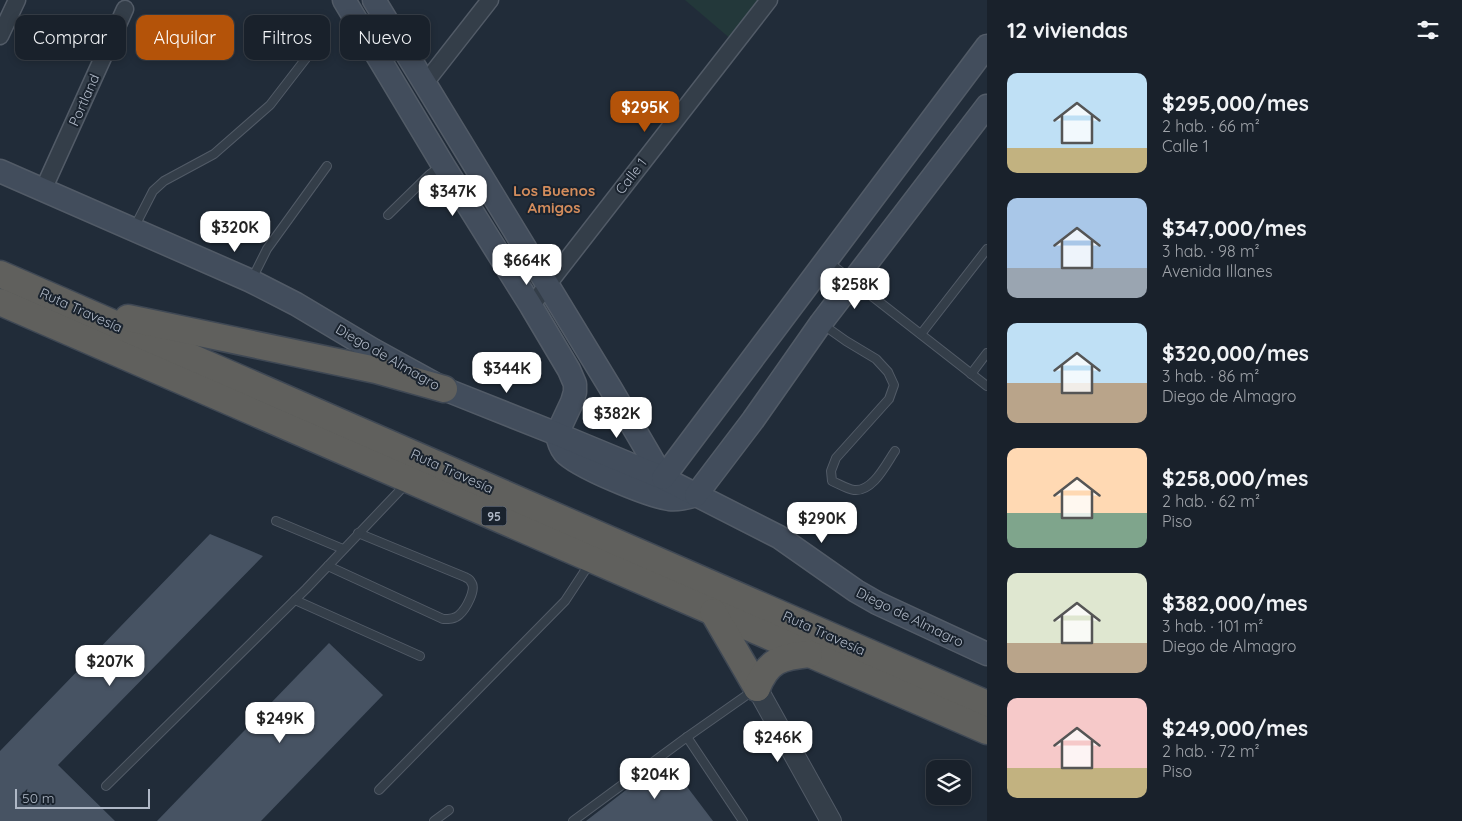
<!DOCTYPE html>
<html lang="es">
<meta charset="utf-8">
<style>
body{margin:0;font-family:Quicksand,sans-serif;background:#222933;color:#f1f3f6;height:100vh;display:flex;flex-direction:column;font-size:19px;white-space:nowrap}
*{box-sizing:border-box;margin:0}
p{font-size:16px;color:#9fa3a9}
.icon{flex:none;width:28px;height:28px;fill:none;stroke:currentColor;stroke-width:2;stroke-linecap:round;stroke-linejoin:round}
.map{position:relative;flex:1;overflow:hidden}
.sheet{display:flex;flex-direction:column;background:#19212b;width:475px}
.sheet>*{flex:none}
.hud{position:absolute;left:15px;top:15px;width:475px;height:45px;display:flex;gap:10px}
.controls{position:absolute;left:926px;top:760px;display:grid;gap:10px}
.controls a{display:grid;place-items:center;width:45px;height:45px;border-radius:10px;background:#19212b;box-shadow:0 2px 8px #0003,0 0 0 1px #373e47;font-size:25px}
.scale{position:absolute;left:15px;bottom:12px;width:135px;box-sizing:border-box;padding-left:5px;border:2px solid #afb8c6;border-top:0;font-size:14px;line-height:18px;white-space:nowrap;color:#afb8c6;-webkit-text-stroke:4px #1a232e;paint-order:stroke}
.price{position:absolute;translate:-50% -42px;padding:0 11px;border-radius:10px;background:#fff;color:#222;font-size:16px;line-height:32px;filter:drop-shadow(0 1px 2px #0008)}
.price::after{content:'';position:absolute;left:50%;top:30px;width:15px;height:11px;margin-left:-8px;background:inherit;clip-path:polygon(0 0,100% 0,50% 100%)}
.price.selected{background:#b45309;color:#fff}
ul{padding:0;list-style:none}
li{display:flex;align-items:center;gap:15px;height:125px;padding:0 20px}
li span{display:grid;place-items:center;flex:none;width:140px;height:100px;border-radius:10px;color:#555}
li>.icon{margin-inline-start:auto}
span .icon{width:60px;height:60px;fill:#fffc;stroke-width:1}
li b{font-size:21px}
h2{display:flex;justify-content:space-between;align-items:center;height:60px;padding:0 20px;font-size:21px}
.chip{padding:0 18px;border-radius:10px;background:#19212b;box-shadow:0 2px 8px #0003,0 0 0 1px #373e47;font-size:18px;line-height:45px}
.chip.selected{background:#b45309;color:#fff}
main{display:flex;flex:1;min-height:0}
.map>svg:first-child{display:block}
</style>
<main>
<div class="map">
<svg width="987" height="821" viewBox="0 0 987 821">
<rect width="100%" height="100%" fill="#212c39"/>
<path fill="#23383a" d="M685,0h78l-31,40z"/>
<g fill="#475363">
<path d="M210,534l53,22 -205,209 57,56h-115v-70z"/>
<path d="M329,643l54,52 -122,126h-104z"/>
<path d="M666,759l47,62h-127z"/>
</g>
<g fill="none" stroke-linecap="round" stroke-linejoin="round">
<g stroke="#525b67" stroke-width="10">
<g id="service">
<path d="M388,215l41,-40 12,-9"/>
<path d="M134,228l19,-37 11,-10 50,-27 56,-49 44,-57"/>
<path d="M827,261l160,125"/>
<path d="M252,279l15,-30 60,-83"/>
<path d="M822,324l24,17 30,18 12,13 6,13 -5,14 -53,59 -5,13 1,10c7,3 15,8 22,9 19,2 32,-26 41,-39"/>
<path d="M921,334l66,-85"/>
<path d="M971,374l16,-21"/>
<path d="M276,521l67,28"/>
<path d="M328,566l115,53c6,0 12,0 16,-4 7,-6 18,-26 12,-33 -1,-3 -4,-4 -6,-5l-107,-44"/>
<path d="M295,600l125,56"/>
<path d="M687,737l56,84"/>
<path d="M106,786l200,-197 100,-105"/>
<path d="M379,790l186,-189 25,-38"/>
<path d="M434,821l15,-11"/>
<path d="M573,821l114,-84 67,-47"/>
</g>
</g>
<g stroke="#525b67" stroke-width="19">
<g id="minor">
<path d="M0,36l17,-36"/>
<path d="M425,83l65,-83"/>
<path d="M43,190l82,-181"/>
<path d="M531,306l238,-306"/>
</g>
</g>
<g stroke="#525b67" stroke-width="22">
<path id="tertiary" d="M757,688l74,133"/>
</g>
<g stroke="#525b67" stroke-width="25">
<g id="secondary">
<path d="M344,0l99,165 88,141 38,64 6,14v8l-3,10 -15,32c1,6 3,13 7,18 13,15 85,44 105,47 10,1 18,-1 27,-4"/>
<path d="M374,0l237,389 52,89"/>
<path d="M0,171l251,110 45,23 77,46 71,39 113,45 106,44 116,59 77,54 21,12 110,51"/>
<path d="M663,478l324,-432"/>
<path d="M696,495l57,-75 68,-97 166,-217"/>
</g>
</g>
<g stroke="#3f4854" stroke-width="29">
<g id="trunk">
<path d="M0,274l987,430"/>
<path d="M0,302l987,429"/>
<path d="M128,318l248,52 68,19"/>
<path d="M713,612l44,76"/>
<path d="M757,688c11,-28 24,-31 52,-34"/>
</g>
</g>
<use href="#service" stroke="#343e49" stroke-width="8"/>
<use href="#minor" stroke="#343e49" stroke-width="16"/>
<use href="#tertiary" stroke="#343e49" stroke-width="20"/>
<use href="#secondary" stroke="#424d5c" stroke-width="22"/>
<use href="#trunk" stroke="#60605d" stroke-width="26"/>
</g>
<g text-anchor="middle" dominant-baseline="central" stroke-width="4" stroke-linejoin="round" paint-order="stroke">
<rect fill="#1a232e" stroke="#828b98" stroke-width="1" x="481.5" y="506.5" width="25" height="19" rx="4"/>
<g font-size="12" font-weight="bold" fill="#afb8c6">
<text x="494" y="516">95</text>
</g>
<g font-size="14" fill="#afb8c6" stroke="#1a232e">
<text transform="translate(84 100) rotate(-66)">Portland</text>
<text transform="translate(631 176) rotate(-52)">Calle 1</text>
<text transform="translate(81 310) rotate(24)">Ruta Travesía</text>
<text transform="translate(388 357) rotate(30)">Diego de Almagro</text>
<text transform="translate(452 471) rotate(24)">Ruta Travesía</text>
<text transform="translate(910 617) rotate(26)">Diego de Almagro</text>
<text transform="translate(824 633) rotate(24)">Ruta Travesía</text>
</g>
<g font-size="15" font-weight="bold" fill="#d38c5c" stroke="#1a232e">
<text x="554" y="190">Los Buenos<tspan x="554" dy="17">Amigos</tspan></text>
</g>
</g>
</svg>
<div class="controls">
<a><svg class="icon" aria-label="layers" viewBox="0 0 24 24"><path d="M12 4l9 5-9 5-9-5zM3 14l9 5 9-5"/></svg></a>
</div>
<div class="scale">50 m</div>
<b class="price selected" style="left:645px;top:133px">$295K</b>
<b class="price" style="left:453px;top:217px">$347K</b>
<b class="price" style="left:235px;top:253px">$320K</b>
<b class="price" style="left:527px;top:286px">$664K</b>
<b class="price" style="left:855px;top:310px">$258K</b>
<b class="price" style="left:507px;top:394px">$344K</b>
<b class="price" style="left:617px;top:439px">$382K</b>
<b class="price" style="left:822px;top:544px">$290K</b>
<b class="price" style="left:110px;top:687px">$207K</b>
<b class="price" style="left:280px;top:744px">$249K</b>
<b class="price" style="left:778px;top:763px">$246K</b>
<b class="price" style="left:655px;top:800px">$204K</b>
<div class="hud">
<a class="chip">Comprar</a>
<a class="chip selected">Alquilar</a>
<a class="chip">Filtros</a>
<a class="chip">Nuevo</a>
</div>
</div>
<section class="sheet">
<h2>12 viviendas<svg class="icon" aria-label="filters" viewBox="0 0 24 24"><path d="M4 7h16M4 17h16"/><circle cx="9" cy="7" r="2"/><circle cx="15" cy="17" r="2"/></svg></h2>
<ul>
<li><span style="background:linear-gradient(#bfe0f5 75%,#c2b280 0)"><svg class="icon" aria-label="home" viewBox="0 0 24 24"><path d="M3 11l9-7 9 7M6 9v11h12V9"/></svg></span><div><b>$295,000/mes</b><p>2 hab. · 66 m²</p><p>Calle 1</p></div></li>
<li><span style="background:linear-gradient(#a9c7e8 70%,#9aa5b1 0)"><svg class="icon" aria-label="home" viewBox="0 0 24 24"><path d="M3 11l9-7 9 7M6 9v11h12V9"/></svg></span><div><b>$347,000/mes</b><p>3 hab. · 98 m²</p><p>Avenida Illanes</p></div></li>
<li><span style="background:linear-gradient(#bfe0f5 60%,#b9a48a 0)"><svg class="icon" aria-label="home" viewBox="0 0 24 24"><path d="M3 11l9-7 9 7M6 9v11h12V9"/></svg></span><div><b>$320,000/mes</b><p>3 hab. · 86 m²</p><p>Diego de Almagro</p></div></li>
<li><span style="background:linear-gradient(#ffd9b3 65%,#7fa58c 0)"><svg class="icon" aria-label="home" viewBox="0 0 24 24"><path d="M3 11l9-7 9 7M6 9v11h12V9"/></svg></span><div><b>$258,000/mes</b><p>2 hab. · 62 m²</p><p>Piso</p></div></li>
<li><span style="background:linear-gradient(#dfe7d0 70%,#b9a48a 0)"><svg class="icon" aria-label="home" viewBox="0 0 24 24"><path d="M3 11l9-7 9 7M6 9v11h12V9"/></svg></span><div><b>$382,000/mes</b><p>3 hab. · 101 m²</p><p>Diego de Almagro</p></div></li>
<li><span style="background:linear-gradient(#f6c9c9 70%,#c2b280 0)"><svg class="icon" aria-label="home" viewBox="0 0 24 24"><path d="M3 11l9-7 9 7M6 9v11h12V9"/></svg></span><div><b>$249,000/mes</b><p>2 hab. · 72 m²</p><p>Piso</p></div></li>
</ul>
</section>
</main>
